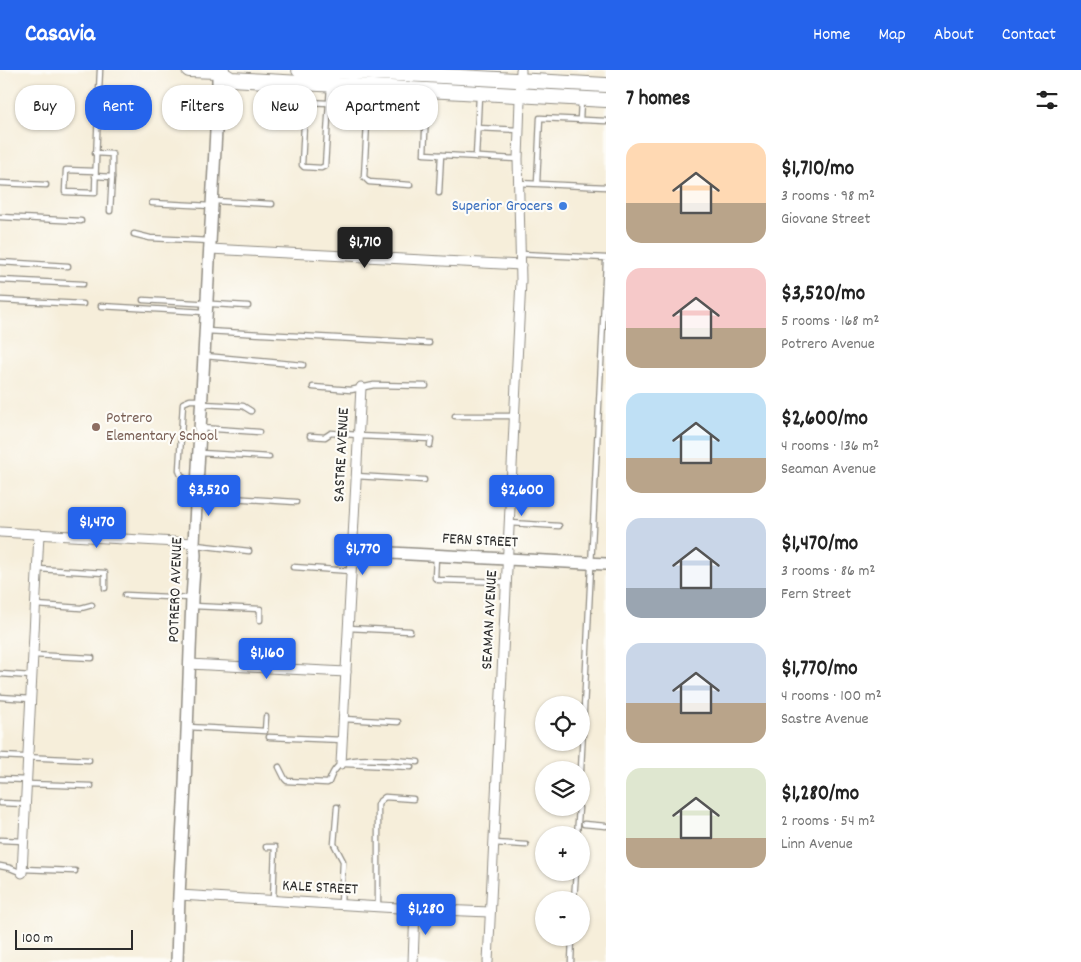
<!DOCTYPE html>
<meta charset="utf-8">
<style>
body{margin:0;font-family:Dekko,sans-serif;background:#f6f6f6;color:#222;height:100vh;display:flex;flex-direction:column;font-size:19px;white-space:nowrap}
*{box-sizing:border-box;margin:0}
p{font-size:16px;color:#767676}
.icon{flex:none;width:28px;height:28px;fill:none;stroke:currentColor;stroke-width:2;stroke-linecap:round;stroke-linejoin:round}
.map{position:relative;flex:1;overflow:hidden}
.sheet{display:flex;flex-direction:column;background:#fff;width:475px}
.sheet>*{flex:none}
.guide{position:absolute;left:15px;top:15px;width:475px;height:45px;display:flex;gap:10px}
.controls{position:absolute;left:535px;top:626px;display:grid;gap:10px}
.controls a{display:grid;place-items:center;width:55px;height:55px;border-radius:50%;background:#fff;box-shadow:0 1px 4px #0004;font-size:25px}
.scale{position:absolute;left:15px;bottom:12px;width:118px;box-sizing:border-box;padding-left:5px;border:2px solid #2b2b2b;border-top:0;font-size:14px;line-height:18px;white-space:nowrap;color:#2b2b2b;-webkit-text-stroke:4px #fdfcf7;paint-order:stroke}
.price{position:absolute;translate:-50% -42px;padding:0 11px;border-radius:5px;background:#2563eb;color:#fff;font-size:16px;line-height:32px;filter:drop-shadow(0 1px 2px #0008)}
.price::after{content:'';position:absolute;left:50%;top:30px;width:15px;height:11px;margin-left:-8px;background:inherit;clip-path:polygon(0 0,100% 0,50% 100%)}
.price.active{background:#222;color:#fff}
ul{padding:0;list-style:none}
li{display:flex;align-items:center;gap:15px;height:125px;padding:0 20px}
li span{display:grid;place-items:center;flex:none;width:140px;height:100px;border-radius:15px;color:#555}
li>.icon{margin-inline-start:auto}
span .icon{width:60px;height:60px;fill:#fffc;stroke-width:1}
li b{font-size:21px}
h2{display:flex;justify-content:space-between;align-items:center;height:60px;padding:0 20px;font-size:21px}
.pill{padding:0 18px;border-radius:20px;background:#fff;box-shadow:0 1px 4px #0004;font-size:18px;line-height:45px}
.pill.active{background:#2563eb;color:#fff}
header{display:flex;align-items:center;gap:30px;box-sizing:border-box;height:70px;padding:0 25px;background:#2563eb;color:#fff}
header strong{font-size:24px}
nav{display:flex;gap:28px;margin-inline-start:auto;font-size:18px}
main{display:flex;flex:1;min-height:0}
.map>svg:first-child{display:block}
</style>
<header>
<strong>Casavia</strong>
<nav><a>Home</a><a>Map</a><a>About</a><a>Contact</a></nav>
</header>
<main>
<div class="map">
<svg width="606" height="892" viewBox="0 0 606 892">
<rect width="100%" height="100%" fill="#fdfcf7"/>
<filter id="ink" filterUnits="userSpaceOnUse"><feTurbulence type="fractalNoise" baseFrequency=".02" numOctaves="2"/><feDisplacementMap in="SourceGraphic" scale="10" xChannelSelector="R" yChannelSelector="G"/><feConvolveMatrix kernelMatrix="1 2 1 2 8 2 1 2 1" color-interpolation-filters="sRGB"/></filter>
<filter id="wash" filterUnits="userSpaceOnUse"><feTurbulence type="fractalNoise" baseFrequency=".0096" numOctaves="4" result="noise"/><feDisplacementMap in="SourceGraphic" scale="20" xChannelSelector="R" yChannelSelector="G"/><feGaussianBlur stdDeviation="1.12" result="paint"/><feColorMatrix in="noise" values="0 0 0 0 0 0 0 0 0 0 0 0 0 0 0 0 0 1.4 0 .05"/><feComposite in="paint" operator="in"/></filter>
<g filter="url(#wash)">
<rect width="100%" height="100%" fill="#f6eeda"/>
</g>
<g filter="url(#ink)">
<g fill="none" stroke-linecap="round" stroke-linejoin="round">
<g stroke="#908c82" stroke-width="7">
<g id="service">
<path d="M306,15l-4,80 2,2 17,1 4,-2 5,-80"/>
<path d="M369,18l-5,89 5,5 41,3"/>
<path d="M427,22l-3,62 94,5"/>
<path d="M281,27v11l1,3h23"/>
<path d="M305,32l24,1"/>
<path d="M580,50l1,-19"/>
<path d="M477,58l42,2"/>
<path d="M476,87l3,-61"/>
<path d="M95,101l-29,-1 -1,22 30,1c1,-41 3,-82 5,-123"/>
<path d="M95,106l17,1v-23l-17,-1"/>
<path d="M0,113l46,2"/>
<path d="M518,113l88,4"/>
<path d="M537,113l3,-65 66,3"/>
<path d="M439,123l2,-38"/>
<path d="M214,131l58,3"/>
<path d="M152,133l59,3"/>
<path d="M110,141l2,-34"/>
<path d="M0,147l81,4"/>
<path d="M134,164l16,4 60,3"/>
<path d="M521,184l85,4"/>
<path d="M0,192l68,4"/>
<path d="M0,210l83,4"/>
<path d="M0,230l83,4"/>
<path d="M143,230l105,6"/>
<path d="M101,236l104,6"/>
<path d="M206,261l223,12"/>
<path d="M205,286l98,9"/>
<path d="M313,317l38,3 23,-5 52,1"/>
<path d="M202,334l41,2 8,5"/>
<path d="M455,346h60"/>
<path d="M201,358l58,4"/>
<path d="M310,366l15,1 6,-4 27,2"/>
<path d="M358,366l73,3 -1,6"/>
<path d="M200,383l69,4"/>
<path d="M356,406l68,4"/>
<path d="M196,414c-8,-3 -15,-5 -17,-14l4,-67 7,-3h11"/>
<path d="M199,426l97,6"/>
<path d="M510,453l49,3"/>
<path d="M196,475l53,6"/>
<path d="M436,486l-1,22 3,2 69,2"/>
<path d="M293,497l58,4"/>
<path d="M38,499l67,4v15"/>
<path d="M125,525l66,3"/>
<path d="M36,535l45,3 11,-3"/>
<path d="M193,536l67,3v11"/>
<path d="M348,558l62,3"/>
<path d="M33,585l59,3"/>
<path d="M0,604l32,2"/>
<path d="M0,627l31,2"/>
<path d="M344,649l54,3"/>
<path d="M188,657l77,4 1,-14"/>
<path d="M269,667l74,3"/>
<path d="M0,686l89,4"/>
<path d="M345,694l66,3"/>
<path d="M279,697l6,12 2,2 40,2 2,-1c3,-8 6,-15 14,-19 15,-7 56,-2 75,-1"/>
<path d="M581,700l25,-508"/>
<path d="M0,709l27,1"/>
<path d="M27,714l64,2"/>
<path d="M0,733l26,1"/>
<path d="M337,737l-3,37 9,17 -2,43"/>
<path d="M584,754l22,2"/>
<path d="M577,765l2,-27"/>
<path d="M0,770l24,1"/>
<path d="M494,773l32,2"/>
<path d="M266,777h9l-2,53"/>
<path d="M0,796l10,2 12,5"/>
<path d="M22,799l53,2"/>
<path d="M574,830l2,-28"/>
<path d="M378,837v-102l2,-4 5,-4 28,2"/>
<path d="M571,892l1,-24"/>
</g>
</g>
<g stroke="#908c82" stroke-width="11">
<g id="minor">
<path d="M210,179l311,16"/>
<path d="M0,462l194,11"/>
<path d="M189,594l157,8"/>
<path d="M341,694l20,-377"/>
<path d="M22,803l17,-339"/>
<path d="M179,825l236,14 75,3"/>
<path d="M413,892l2,-53"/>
<path d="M488,892l33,-682 -3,-121 3,-89"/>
</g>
</g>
<g stroke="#908c82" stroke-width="14">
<g id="tertiary">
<path d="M352,481l254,13"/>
<path d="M177,892l2,-67 6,-110 7,-187 3,-43 -1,-12 24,-450v-22"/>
</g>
</g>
<g stroke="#908c82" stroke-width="16">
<g id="primary">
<path d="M189,0l29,1 4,-1"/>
<path d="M299,0l124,5 183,10"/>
<path d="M218,1l13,8 375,21"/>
</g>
</g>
<use href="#service" stroke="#fff" stroke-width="4.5"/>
<use href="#minor" stroke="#fff" stroke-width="9"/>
<use href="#tertiary" stroke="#fff" stroke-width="11"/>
<use href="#primary" stroke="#fff" stroke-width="14"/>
</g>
</g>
<circle fill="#3f7fe0" stroke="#fdfcf7" stroke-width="2" cx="563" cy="136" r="5"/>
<circle fill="#8d6e63" stroke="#fdfcf7" stroke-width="2" cx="96" cy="357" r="5"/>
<g text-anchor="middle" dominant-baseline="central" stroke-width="4.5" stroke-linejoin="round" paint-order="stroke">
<g font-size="16" fill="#366cbe" stroke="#fdfcf7" text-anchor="end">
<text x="553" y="136">Superior Grocers</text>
</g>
<g font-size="16" fill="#785e54" stroke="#fdfcf7" text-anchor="start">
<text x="106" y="348">Potrero<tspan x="106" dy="18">Elementary School</tspan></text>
</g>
<g font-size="16" fill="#2b2b2b" stroke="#fdfcf7">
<text transform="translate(342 385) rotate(-87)">SASTRE AVENUE</text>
<text transform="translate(480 471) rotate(3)">FERN STREET</text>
<text transform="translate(176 520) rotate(-88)">POTRERO AVENUE</text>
<text transform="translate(490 550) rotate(-87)">SEAMAN AVENUE</text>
<text transform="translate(320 818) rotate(3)">KALE STREET</text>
</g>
</g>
</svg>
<div class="controls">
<a><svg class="icon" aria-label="locate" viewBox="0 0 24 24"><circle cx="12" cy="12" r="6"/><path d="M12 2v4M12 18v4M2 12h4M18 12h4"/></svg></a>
<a><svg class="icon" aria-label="layers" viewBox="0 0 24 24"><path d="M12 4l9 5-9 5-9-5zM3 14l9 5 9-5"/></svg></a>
<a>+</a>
<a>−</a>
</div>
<div class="scale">100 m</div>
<b class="price active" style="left:365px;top:199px">$1,710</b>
<b class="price" style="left:209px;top:447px">$3,520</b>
<b class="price" style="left:522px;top:447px">$2,600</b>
<b class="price" style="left:97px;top:479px">$1,470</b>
<b class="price" style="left:363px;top:506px">$1,770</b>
<b class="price" style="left:267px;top:610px">$1,160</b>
<b class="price" style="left:426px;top:866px">$1,280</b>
<div class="guide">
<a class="pill">Buy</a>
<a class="pill active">Rent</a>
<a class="pill">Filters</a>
<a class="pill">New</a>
<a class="pill">Apartment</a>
</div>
</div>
<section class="sheet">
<h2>7 homes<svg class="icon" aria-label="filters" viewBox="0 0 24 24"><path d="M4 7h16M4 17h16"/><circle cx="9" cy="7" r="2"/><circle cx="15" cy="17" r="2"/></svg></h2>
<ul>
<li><span style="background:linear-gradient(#ffd9b3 60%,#b9a48a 0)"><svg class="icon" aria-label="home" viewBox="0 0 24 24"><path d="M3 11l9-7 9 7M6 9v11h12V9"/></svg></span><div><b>$1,710/mo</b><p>3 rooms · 98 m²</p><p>Giovane Street</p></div></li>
<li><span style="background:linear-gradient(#f6c9c9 60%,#b9a48a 0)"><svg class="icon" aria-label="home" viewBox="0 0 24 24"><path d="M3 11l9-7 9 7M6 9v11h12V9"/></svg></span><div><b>$3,520/mo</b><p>5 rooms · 168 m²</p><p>Potrero Avenue</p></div></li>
<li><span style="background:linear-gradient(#bfe0f5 65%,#b9a48a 0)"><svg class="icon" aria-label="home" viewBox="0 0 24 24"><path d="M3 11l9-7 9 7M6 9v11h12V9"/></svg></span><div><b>$2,600/mo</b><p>4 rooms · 136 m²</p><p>Seaman Avenue</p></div></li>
<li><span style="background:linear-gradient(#c9d6e8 70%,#9aa5b1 0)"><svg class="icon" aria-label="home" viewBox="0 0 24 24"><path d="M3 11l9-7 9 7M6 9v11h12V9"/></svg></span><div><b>$1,470/mo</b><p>3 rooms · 86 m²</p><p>Fern Street</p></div></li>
<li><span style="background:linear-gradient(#c9d6e8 60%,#b9a48a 0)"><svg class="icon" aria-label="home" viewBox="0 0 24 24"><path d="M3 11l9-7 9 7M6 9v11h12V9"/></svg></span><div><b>$1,770/mo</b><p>4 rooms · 100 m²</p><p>Sastre Avenue</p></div></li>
<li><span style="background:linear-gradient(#dfe7d0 70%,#b9a48a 0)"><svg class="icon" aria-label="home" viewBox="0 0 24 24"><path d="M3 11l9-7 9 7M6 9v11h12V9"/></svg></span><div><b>$1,280/mo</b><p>2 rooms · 54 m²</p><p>Linn Avenue</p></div></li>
</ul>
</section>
</main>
